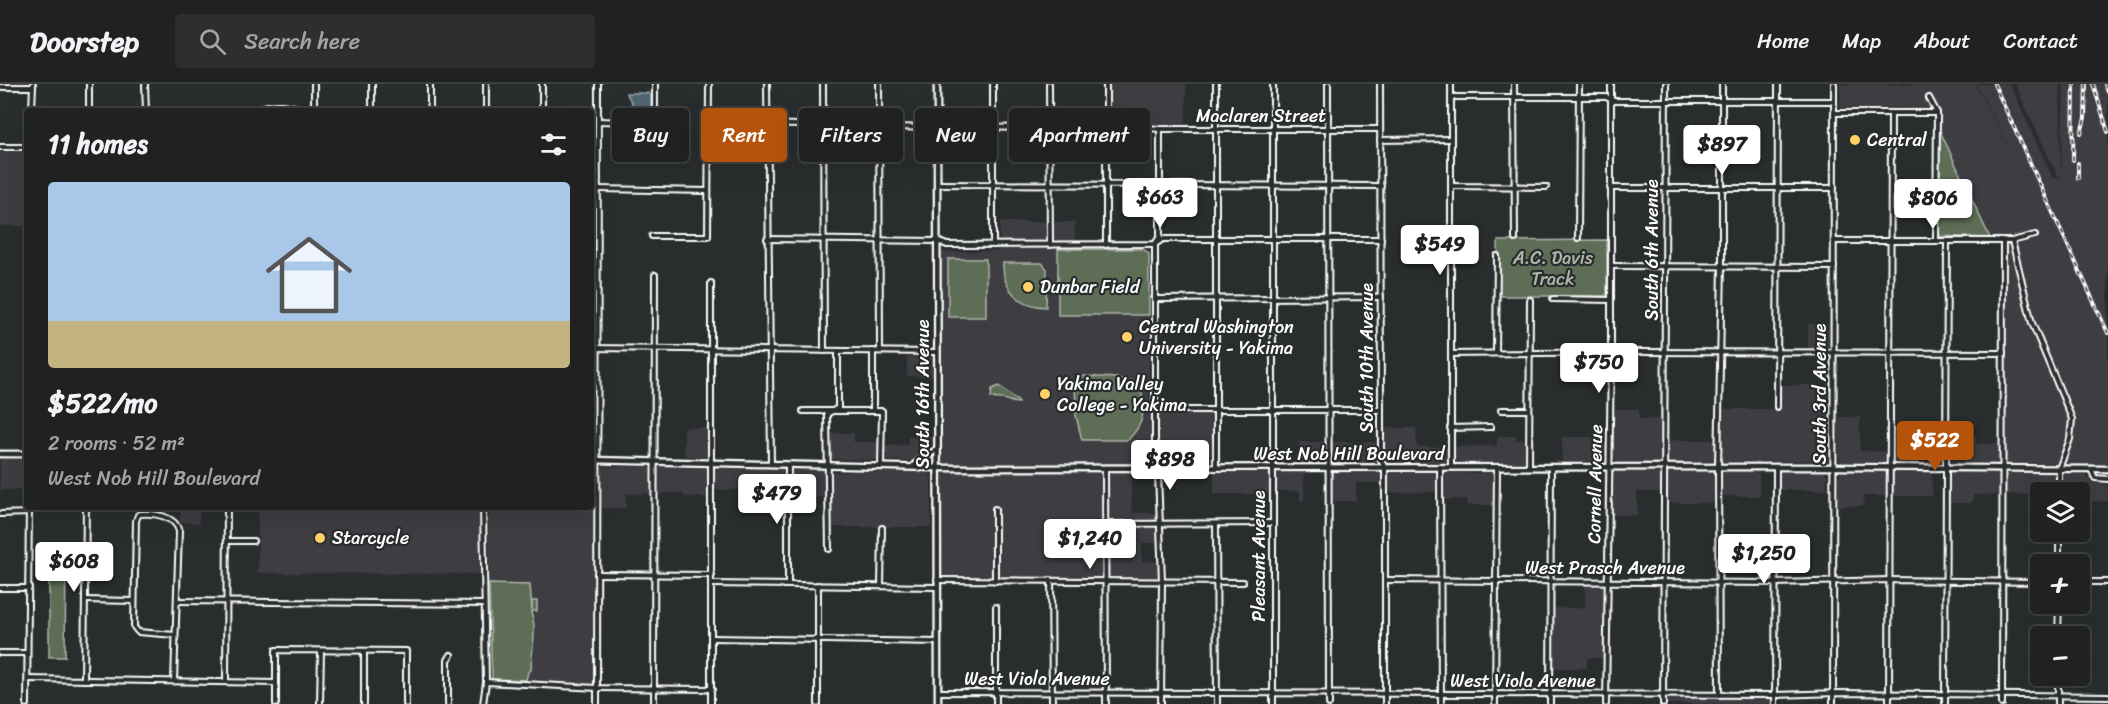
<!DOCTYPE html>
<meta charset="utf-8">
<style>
body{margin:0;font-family:Sriracha,sans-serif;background:#2d2f2f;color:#f1f3f6;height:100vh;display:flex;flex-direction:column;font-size:22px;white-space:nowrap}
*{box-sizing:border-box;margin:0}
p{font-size:20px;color:#a2a4a5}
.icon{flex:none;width:33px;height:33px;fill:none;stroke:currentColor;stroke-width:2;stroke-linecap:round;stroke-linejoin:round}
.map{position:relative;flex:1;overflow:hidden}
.panel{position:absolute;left:24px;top:24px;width:570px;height:402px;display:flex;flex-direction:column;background:#202222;border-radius:6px;box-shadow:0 6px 24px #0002,0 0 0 2px #3d3f40}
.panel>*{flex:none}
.banner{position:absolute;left:612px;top:24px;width:570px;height:54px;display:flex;gap:12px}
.fabs{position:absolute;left:2030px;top:398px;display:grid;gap:12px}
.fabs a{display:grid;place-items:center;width:60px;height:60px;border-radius:6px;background:#202222;box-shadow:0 6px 24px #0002,0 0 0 2px #3d3f40;font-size:30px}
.price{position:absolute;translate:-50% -51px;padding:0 14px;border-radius:6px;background:#fff;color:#222;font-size:20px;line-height:39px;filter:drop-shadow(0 2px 3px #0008)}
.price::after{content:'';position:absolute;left:50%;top:36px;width:18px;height:14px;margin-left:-9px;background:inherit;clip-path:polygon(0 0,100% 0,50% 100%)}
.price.active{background:#b45309;color:#fff}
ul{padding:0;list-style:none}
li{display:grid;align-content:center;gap:12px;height:318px;padding:0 24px}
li+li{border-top:2px solid #3d3f40}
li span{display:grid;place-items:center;height:186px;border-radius:6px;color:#555}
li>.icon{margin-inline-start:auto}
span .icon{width:108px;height:108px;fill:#fffc;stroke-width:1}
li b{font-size:26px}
h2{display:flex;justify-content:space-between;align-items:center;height:72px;padding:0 24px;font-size:26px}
.tag{padding:0 21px;border-radius:6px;background:#202222;box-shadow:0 6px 24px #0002,0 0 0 2px #3d3f40;font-size:21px;line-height:54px}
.tag.active{background:#b45309;color:#fff}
header{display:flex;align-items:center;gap:36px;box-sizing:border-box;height:84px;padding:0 30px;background:#202222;border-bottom:2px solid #3d3f40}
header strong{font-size:28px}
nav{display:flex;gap:33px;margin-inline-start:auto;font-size:21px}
.search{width:420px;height:54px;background:#2d2f2f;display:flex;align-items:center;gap:15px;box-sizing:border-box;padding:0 21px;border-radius:6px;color:#a2a4a5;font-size:22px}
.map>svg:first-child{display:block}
</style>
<header>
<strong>Doorstep</strong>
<div class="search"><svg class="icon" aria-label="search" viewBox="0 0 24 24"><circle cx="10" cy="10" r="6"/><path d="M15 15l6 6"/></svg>Search here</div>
<nav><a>Home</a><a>Map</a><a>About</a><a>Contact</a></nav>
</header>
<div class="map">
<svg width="2108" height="620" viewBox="0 0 2108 620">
<rect width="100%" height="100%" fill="#2a2d2e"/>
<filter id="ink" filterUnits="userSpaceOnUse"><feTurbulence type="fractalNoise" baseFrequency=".0167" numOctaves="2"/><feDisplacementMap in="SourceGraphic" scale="12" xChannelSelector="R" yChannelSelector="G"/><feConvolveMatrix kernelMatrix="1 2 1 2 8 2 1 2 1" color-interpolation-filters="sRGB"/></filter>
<g filter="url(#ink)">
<g fill="#3d3c42">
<path d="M1109,0h77v40h-76z"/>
<path d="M1840,0h135l54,101 -53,-101h34l43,95 8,-2 3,-93h44v380l-100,-1 -2,-2v-223h-16l-50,-107v-16l-3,-6 -97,-1z"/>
<path d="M2015,0h45l1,91 -3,2z"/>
<rect x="0" y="68" width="25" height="74"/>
<path d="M1000,138h75v27h74v162h64v50l-2,2 -80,1 1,49h26v30h-16v18l16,1v13l-2,3 -210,-1 -4,-3v-197l-35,-1v-19h35v-105l57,-1z"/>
<path d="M1808,240h21l-1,25h-20z"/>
<path d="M1774,301h54l-1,73 -2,3 -209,1 -3,-3v-50h26v10h28l1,21h48v-31h57z"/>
<path d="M1838,333h22v34l88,1 1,-18 27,1v9h23v19l-157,-1 -3,-3z"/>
<path d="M714,343v31l-30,-2v-28z"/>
<path d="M1376,344h40l1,19 80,-1v-10h19v4h16v22l-233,2v-22h77z"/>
<path d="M824,349h30v9h25v3h29v-8h24l-3,15 -4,6 -9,3 -92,-2z"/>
<path d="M1562,353h45v24l-45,1z"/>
<rect x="0" y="375" width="25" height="31"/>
<path d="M591,380h4l-1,220 -102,-5 -3,-108v-64h102z"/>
<path d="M602,382l224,4 1,27h-41l-1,-7h-70l-1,7h-30l-1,-4 -57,1v14h-26l-1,-40z"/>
<path d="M1759,387l1,25h-39v7h-59l-1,-11h-24v23h-33v-43z"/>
<path d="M1932,387v25h-68l-1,10h-25v-30l4,-4z"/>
<path d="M831,388h97l3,4v51h-100z"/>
<path d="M1304,388v29h-4v-10h-29l-1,3h-56v-21z"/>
<path d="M1326,388l173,1v32h-32v-6l-31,1v-8l-55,1v-10h-25v18h-29z"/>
<path d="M1774,388h50l3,3v15h-53z"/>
<path d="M1945,388l139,2 9,8 15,3v16h-21v-9h-47v2l-67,1 -1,8h-27z"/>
<path d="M181,423h18v16l-19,-1z"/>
<path d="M258,423h221v67l-221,-1z"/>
<path d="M1585,500h20v74h-18v10h-33v-60h31z"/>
<path d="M1667,613l106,2v5h-106z"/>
</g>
<g fill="#5d6d56" stroke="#aeb6aa" stroke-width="1.5">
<path d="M1940,47l50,107 -51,-2z"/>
<path d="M1607,156v54l-3,2h-105l-1,-55z"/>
<path d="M1058,165h85l6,5v61h-91z"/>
<rect x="948" y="175" width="38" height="58"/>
<path d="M1003,179h39l5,6 -1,38c-26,-1 -44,-17 -43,-44z"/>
<path d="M1083,292l34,2 24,5c2,27 7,36 -13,57h-46l-6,-24 -1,-32z"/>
<path d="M999,302l19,15 1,2c-9,0 -10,-3 -16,-4 -6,-1 -7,1 -12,-2l1,-8z"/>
<path d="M49,473h17l-1,100h-16z"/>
<path d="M489,500l41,1 2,25v-9h5v10h-5l-1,2c7,16 0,39 0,57l-3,2 -2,8 -34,-1z"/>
</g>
<path fill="#4f6573" stroke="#95a3ab" stroke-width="1.5" d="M626,9h22l3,3v22h-10z"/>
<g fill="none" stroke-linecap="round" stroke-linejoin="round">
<g stroke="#fff" stroke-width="8">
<g id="minor">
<path d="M145,0l1,27"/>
<path d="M314,0v27"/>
<path d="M486,0v27"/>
<path d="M542,0v27"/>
<path d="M767,0l4,380"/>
<path d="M823,0l1,267"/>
<path d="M879,0l1,267"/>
<path d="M993,0v161"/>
<path d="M1049,0l1,161"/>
<path d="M1106,0v161"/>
<path d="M1273,0v620"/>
<path d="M1328,0l1,620"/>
<path d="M1380,0l1,326v50l4,8v236"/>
<path d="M1514,0l1,155"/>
<path d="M0,3h33"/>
<path d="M1451,13h155l8,4h220"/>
<path d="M1929,14l8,15 -1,128"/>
<path d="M32,27l1,-27"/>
<path d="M89,27v-27"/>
<path d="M252,27c24,-10 36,-6 60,0"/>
<path d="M372,27v-27"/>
<path d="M430,27v-27"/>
<path d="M1834,29h103"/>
<path d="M598,37l36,1 21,-2v-36"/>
<path d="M709,39l228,5 197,-1 26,2h220"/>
<path d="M1160,45v107l-5,8v224l3,5 4,108 -1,123"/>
<path d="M1380,56l71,-1"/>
<path d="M0,63h27"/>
<path d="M591,64h7"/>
<path d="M591,94h7"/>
<path d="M937,100l444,2"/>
<path d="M1451,102l95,1"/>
<path d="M1610,104h224"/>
<path d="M598,105l110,2"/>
<path d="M652,152h56l1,-152"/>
<path d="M1578,154l1,-154"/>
<path d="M767,155l170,2 10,4 208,-1 8,-5h218"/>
<path d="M1834,157h178l23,-6"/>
<path d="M2012,157l20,82 40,96 -2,20 -11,30v23"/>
<path d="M1611,182l223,1"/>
<path d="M711,199v421"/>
<path d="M1155,215l226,-2"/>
<path d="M1553,215l58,1"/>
<path d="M591,264l346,4"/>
<path d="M873,267v60"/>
<path d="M1496,269l1,-97"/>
<path d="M1451,270l187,-2 365,1"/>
<path d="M1777,323l1,-323"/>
<path d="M1155,326h226"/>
<path d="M1501,326h28"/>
<path d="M803,327h79l-1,55"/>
<path d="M1450,344l41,-1"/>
<path d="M788,381v120"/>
<path d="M1440,383l1,237"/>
<path d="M1451,383v-383"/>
<path d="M1529,383l1,-167"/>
<path d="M1105,384l1,236"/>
<path d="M1216,384v-384"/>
<path d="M2091,385l4,9 13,1"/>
<path d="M995,425v72"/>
<path d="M0,430l29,-1"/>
<path d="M1106,440l166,-1"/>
<path d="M1216,440l1,180"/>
<path d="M227,457h26"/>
<path d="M829,465l-2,-135 11,-6v-57"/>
<path d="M2059,480v-33"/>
<path d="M597,490l115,1"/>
<path d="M937,496l306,2"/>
<path d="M1051,496l1,124"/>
<path d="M1385,496l390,3 114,-3 151,2"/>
<path d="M2079,498h29"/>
<path d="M712,500l225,3"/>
<path d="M881,502l1,-58"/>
<path d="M0,504h29"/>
<path d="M85,516l48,1"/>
<path d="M177,517l307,3"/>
<path d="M996,523v97"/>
<path d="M2058,552l1,-33"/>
<path d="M712,554l226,4"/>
<path d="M0,569h27"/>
<path d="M28,595l248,4"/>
<path d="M84,596l2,-173"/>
<path d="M174,597l5,-150c-4,-15 -24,-18 -38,-17l-3,1 -2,6 -2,106 4,5 37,3"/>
<path d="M226,598l1,-175"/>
<path d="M486,598l111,6 115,1"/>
<path d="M938,608l837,3 64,-2 269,3"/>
<path d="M1719,611l-1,-228 4,-201v-182"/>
<path d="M27,620l2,-197"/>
<path d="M276,620v-54l130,1v53"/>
<path d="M320,620l1,-53"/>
<path d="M364,620v-52"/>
<path d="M448,620v-44l3,-5"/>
<path d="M483,620l3,-22 -3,-175"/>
<path d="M597,620l1,-620"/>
<path d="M654,620l1,-429"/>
<path d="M818,620v-119"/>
<path d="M1495,620l2,-237"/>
<path d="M1550,620l1,-237"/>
<path d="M1606,620l5,-351v-269"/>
<path d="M1663,620l3,-620"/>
<path d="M1775,620l1,-237"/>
<path d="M1833,620l1,-620"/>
<path d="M1889,620l2,-590"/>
<path d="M1945,620l2,-463"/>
<path d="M2002,620l1,-463"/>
<path d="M2058,620v-29"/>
</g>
</g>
<g stroke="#fff" stroke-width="9">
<g id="major">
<path d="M937,0l1,620"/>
<path d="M0,370h27"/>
<path d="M591,376l345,8 897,-1 275,2"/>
<path d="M914,381l22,-15"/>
</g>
</g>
<use href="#minor" stroke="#2a2d2e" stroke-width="4"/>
<use href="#major" stroke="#2a2d2e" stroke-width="4.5"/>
<g stroke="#fff" stroke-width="4">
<g id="rail">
<path d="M1994,0l114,249"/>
<path d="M2093,0l15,48"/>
<path d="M2105,0l3,8"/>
<path d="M2081,49l4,-15 1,-34"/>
<path d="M2073,76l1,-76"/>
<path d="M2078,94v-15"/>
</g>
</g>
<use href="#rail" stroke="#2a2d2e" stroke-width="1.5" stroke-dasharray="4.5" stroke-linecap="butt"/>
</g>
</g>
<g fill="#ffd166" stroke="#2a2d2e" stroke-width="2">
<circle cx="1855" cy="56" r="6"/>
<circle cx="1028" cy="203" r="6"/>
<circle cx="1127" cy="253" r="6"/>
<circle cx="1045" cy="310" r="6"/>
<circle cx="320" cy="454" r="6"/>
</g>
<g text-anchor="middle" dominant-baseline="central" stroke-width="4.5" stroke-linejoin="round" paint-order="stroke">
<g font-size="18" fill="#fff" stroke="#2a2d2e">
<text x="1261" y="32">Maclaren Street</text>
<text transform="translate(1652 166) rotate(-90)">South 6th Avenue</text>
<text transform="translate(1367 274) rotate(-90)">South 10th Avenue</text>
<text transform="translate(923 310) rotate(-90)">South 16th Avenue</text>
<text transform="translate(1820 310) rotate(-90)">South 3rd Avenue</text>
<text x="1349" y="370">West Nob Hill Boulevard</text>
<text transform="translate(1595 400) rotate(-89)">Cornell Avenue</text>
<text transform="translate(1259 472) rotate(-90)">Pleasant Avenue</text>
<text x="1605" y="484">West Prasch Avenue</text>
<text x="1037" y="595">West Viola Avenue</text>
<text x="1523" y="597">West Viola Avenue</text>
</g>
<g font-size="18" fill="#fff" stroke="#2a2d2e" text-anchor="start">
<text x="1867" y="56">Central</text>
<text x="1040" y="203">Dunbar Field</text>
<text x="1139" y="243">Central Washington<tspan x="1139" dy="21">University - Yakima</tspan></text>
<text x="1057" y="300">Yakima Valley<tspan x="1057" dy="21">College - Yakima</tspan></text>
<text x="332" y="454">Starcycle</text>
</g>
<g font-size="18" fill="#aeb6aa" stroke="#2a2d2e">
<text x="1553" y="174">A.C. Davis<tspan x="1553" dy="21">Track</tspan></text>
</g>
</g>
</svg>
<div class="fabs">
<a><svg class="icon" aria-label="layers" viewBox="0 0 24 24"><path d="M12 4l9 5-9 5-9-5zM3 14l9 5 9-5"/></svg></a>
<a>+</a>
<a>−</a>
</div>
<b class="price" style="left:1722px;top:92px">$897</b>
<b class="price" style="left:1160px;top:145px">$663</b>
<b class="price" style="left:1933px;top:146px">$806</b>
<b class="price" style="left:1440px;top:192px">$549</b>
<b class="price" style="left:1599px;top:310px">$750</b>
<b class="price active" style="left:1935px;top:388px">$522</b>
<b class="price" style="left:1170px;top:407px">$898</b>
<b class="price" style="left:777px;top:441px">$479</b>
<b class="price" style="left:1090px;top:486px">$1,240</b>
<b class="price" style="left:1764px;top:501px">$1,250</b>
<b class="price" style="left:74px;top:509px">$608</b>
<div class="banner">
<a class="tag">Buy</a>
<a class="tag active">Rent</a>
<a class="tag">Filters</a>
<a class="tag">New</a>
<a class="tag">Apartment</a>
</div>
<section class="panel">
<h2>11 homes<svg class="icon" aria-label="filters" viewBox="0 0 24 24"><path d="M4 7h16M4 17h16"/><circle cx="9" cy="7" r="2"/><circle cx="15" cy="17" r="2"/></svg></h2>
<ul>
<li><span style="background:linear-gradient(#a9c7e8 75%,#c2b280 0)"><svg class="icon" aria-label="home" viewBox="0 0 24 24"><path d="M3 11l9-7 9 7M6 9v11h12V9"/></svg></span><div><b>$522/mo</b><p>2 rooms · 52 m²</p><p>West Nob Hill Boulevard</p></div></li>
</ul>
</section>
</div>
